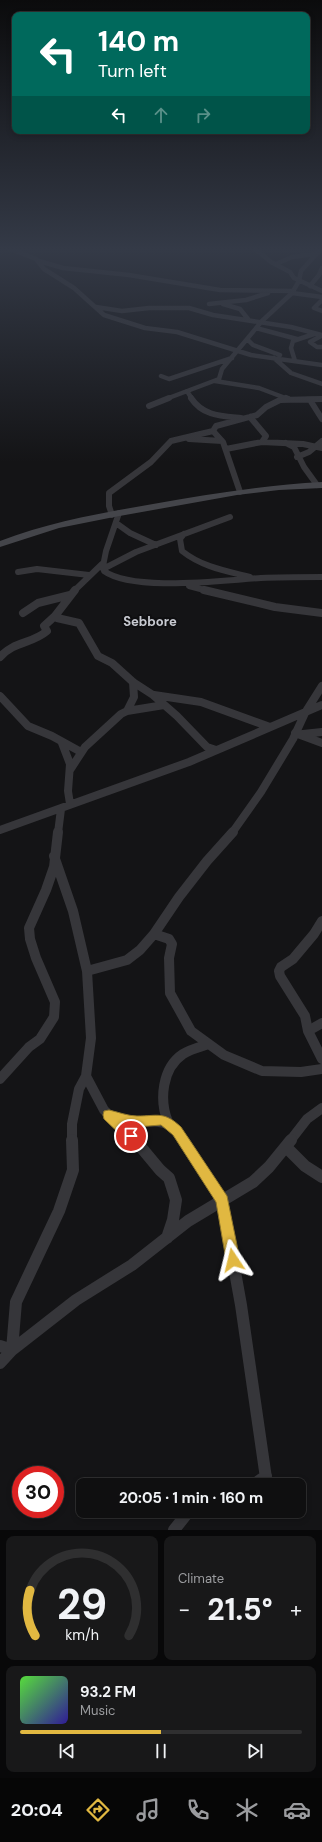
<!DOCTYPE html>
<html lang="en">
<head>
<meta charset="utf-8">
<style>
  body { margin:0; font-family:"DM Sans",sans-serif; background:#181819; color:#f1f3f6; height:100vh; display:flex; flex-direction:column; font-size:15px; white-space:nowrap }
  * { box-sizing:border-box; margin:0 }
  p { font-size:13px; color:#9b9c9f }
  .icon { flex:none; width:22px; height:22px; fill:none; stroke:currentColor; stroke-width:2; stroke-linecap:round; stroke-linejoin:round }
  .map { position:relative; height:1530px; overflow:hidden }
  .panel { display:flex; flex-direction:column; gap:6px; padding:6px; background:#080809; flex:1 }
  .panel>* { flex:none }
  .banner { position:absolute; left:12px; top:12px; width:298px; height:122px; border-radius:8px; box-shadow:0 2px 6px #0003,0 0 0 1px #2f2f30; background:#00695c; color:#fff; overflow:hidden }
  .speed { position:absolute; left:12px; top:1466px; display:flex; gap:8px; font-size:20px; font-weight:700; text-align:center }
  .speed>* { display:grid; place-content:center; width:52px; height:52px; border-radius:50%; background:#0f0f10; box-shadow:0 2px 6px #0003,0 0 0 1px #2f2f30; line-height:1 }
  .speed .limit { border:6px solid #d22; background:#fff; color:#111 }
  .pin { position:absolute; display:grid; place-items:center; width:34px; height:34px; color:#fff; margin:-17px; border:2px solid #fff; border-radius:50%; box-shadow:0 1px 4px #0007 }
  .me { position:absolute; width:44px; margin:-22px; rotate:350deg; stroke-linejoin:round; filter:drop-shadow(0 0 3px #0008) }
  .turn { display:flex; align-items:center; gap:14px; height:84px; padding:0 20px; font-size:18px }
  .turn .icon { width:52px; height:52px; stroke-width:2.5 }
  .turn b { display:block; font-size:28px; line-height:34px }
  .lanes { display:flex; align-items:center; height:38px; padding:0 20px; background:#0003; justify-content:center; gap:20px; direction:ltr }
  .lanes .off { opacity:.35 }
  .big { font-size:30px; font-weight:700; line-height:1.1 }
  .panel .widget { flex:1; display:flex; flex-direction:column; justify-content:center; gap:6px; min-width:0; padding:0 14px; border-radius:8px; background:#181819 }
  .panel .dial { align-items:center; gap:0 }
  .dial svg { height:104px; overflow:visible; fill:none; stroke:#2f2f30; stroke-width:7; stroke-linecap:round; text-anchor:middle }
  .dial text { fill:#f1f3f6; stroke:none }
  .song { display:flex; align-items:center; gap:12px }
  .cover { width:48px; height:48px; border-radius:6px; background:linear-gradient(135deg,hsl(110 70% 55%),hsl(250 70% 35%)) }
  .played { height:4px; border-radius:2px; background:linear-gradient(90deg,#e1b841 50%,#2f2f30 50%) }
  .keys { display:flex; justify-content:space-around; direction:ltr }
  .heat { display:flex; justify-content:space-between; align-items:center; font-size:22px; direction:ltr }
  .panel .tiles { flex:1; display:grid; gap:6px; grid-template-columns:1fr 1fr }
  .widget:last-child { grid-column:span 2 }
  .trip { position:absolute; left:76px; top:1478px; width:230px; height:40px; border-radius:8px; background:#0f0f10; box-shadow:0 2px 6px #0003,0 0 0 1px #2f2f30; font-weight:700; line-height:40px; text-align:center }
  .tab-bar { display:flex; height:64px; justify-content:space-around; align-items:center; background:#060606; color:#9b9c9f }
  .tab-bar .icon { width:28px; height:28px }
  .tab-bar .selected { color:#e1b841 }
  .tab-bar b { font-size:18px; color:#f1f3f6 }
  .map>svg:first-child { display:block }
</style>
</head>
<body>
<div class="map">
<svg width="322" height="1530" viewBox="0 0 322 1530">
  <rect width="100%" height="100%" fill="#141416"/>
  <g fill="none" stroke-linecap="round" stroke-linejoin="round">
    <path stroke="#36363a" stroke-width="4.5" d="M8,248L36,259L44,269L74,288L104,315L145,328L177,332L251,355L322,365
      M254,248L271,262L290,272L294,278L322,291
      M39,261L63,268L129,275L220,290L293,291
      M276,264L292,257L315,254
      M310,286L319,275L322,268
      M292,293L322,297
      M322,300L314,308L322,311
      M209,304L246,300L268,293
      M223,304L240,309L248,319
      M96,307L122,311L149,308H189L213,315L291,327L322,335
      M256,328L297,339
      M321,336L310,342L317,347H322
      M248,340L253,345L280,355
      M274,358L291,373L322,384
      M295,361L291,348L293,341L314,334
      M161,376L169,379L232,358
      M215,381L259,388L288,399
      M187,391L192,399
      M166,399L219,379L222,369L262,321L292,293L299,281L301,271L322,248
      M307,399H322"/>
    <path stroke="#36363a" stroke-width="6" d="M191,398C203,416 221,416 241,418
      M286,398L288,399
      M310,400L322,419
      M149,406L169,398
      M250,417L266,436L262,442
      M213,431L216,426L257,415L266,407L280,400L322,399
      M213,431L223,442L240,492
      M189,439L222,441
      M286,443L294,447L304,467L317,485
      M226,449L262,442L303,444L322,448
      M297,457L309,452L322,441
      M119,513L106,551L103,566L104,571C133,592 224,580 261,578C281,577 302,577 322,577
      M112,515L109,506V493L151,462L171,441L213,431
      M116,523L130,533L156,545
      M184,534L180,539L182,551C202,567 226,571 250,577
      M103,569L136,552L230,517
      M18,572L37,569L89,575
      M189,586L208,591
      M74,591L102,564"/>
    <path stroke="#36363a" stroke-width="8" d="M204,590L275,607L322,613
      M23,613L38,603L70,595
      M55,616L57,618L79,623L98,656L112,663L133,682L153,695L177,716L207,747L216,750
      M0,657C14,641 32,644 47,631L44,626L55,616L75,590
      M154,695L201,702L270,727
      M0,696L28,726L52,736L81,752
      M127,711L134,697L133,682
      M295,733L322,743
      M303,734L322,732
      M62,743L70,764L68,791L70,804
      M70,770L85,747L121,714L127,711L164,705
      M0,830L189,762L322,705
      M58,833L61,809
      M232,833L261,792L293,739L305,713L322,686"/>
    <path stroke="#36363a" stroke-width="10" d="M54,856L73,911L87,971L91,1038L86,1076L79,1089L72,1124V1141
      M322,921L314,934L293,959L281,967L279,971L280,976L305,1016L308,1031L322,1059
      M154,934L169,939L172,944L169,958L170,993L191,1031L224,1055L262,1071L301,1072L322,1069
      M87,971L127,960L140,950L154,934L179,897L207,861L233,832
      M308,1031L322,1023
      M86,1076L104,1110L136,1141
      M0,1079L29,1047L40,1039L54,1017L55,1002L36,958L30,939L29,928L46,890L54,867L58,832
      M109,1115C117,1118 125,1120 134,1121C159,1122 168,1117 183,1141
      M168,1122C159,1100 162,1068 183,1054C191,1049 200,1047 209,1044
      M290,1141L307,1119L322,1108"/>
    <path stroke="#36363a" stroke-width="12" d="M135,1140L160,1170L169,1178L176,1200L173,1220L167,1238
      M183,1140L222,1200L241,1305L267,1485
      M286,1147L305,1166L322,1177
      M0,1346L12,1350L16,1302L59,1211L73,1170L72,1140
      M0,1363L12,1350L76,1300L132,1265L188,1221L253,1182L269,1167L291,1140
      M253,1485L266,1476
      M174,1530L189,1511"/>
    <path fill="#44454a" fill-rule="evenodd" d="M322,482V488L279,490L237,495L114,517L59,528L0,547V541C50,522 101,513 153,504C209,494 265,485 322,482Z"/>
  </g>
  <linearGradient id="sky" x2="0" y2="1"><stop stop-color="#0b0b0c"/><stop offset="0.54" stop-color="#343a47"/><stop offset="1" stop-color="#343a47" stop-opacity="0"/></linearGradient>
  <rect width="322" height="462" fill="url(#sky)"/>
  <path fill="#e1b841" stroke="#92782a" d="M109,1110C118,1112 128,1116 137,1116C158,1116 164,1111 181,1127L227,1196L240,1260L238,1265L233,1266L228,1265L226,1260L216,1202L173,1135L161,1125L136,1127L127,1125L137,1136L135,1140L131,1142L126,1140L104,1119L103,1115L104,1111Z"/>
  <g text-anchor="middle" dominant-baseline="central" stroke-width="4" stroke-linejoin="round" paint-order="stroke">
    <g font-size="13" font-weight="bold" fill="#c8cad1" stroke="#0f0f11">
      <text x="150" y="621">Sebbore</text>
    </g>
  </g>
</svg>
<div class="speed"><div class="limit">30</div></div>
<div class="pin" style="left:131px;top:1136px;background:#d93025"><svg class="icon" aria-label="arrive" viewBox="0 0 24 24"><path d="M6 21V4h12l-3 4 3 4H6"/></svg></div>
<svg class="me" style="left:233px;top:1260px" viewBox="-20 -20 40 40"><path d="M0-17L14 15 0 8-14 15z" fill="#e1b841" stroke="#fff" stroke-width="4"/></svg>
<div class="trip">20:05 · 1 min · 160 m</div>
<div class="banner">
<div class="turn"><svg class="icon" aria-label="left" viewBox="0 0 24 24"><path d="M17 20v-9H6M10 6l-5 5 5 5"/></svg><div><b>140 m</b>Turn left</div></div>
<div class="lanes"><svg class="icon" aria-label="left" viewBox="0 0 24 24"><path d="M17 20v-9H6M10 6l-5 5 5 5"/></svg><svg class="icon off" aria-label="ahead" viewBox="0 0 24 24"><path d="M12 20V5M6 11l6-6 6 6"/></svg><svg class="icon off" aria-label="right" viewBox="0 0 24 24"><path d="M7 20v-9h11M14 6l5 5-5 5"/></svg></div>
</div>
</div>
<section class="panel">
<div class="tiles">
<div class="widget dial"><svg viewBox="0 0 100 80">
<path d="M14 69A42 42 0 1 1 86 69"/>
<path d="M14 69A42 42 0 0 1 10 34" stroke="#e1b841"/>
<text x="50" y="56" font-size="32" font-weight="700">29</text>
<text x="50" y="72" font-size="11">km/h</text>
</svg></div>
<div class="widget"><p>Climate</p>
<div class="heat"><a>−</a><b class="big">21.5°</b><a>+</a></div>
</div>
<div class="widget">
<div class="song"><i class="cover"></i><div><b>93.2 FM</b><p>Music</p></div></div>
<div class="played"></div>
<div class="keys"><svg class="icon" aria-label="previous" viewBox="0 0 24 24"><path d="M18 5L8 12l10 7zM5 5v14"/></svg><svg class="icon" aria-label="pause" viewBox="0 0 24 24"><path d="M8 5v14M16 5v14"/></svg><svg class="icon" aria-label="next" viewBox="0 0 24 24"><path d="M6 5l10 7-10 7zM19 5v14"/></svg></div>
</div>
</div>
</section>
<nav class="tab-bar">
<b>20:04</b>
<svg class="icon selected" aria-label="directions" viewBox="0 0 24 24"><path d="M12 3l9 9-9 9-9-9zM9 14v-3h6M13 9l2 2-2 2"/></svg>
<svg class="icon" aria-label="music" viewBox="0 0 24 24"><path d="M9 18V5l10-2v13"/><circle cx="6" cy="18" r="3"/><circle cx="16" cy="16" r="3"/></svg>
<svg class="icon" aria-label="phone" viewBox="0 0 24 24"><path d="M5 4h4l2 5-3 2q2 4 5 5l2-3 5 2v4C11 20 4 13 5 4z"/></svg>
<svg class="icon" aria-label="climate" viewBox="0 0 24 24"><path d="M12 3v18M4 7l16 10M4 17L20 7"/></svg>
<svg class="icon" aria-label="car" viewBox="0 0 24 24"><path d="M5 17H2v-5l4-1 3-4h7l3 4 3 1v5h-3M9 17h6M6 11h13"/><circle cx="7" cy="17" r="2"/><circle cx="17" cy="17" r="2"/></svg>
</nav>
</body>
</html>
